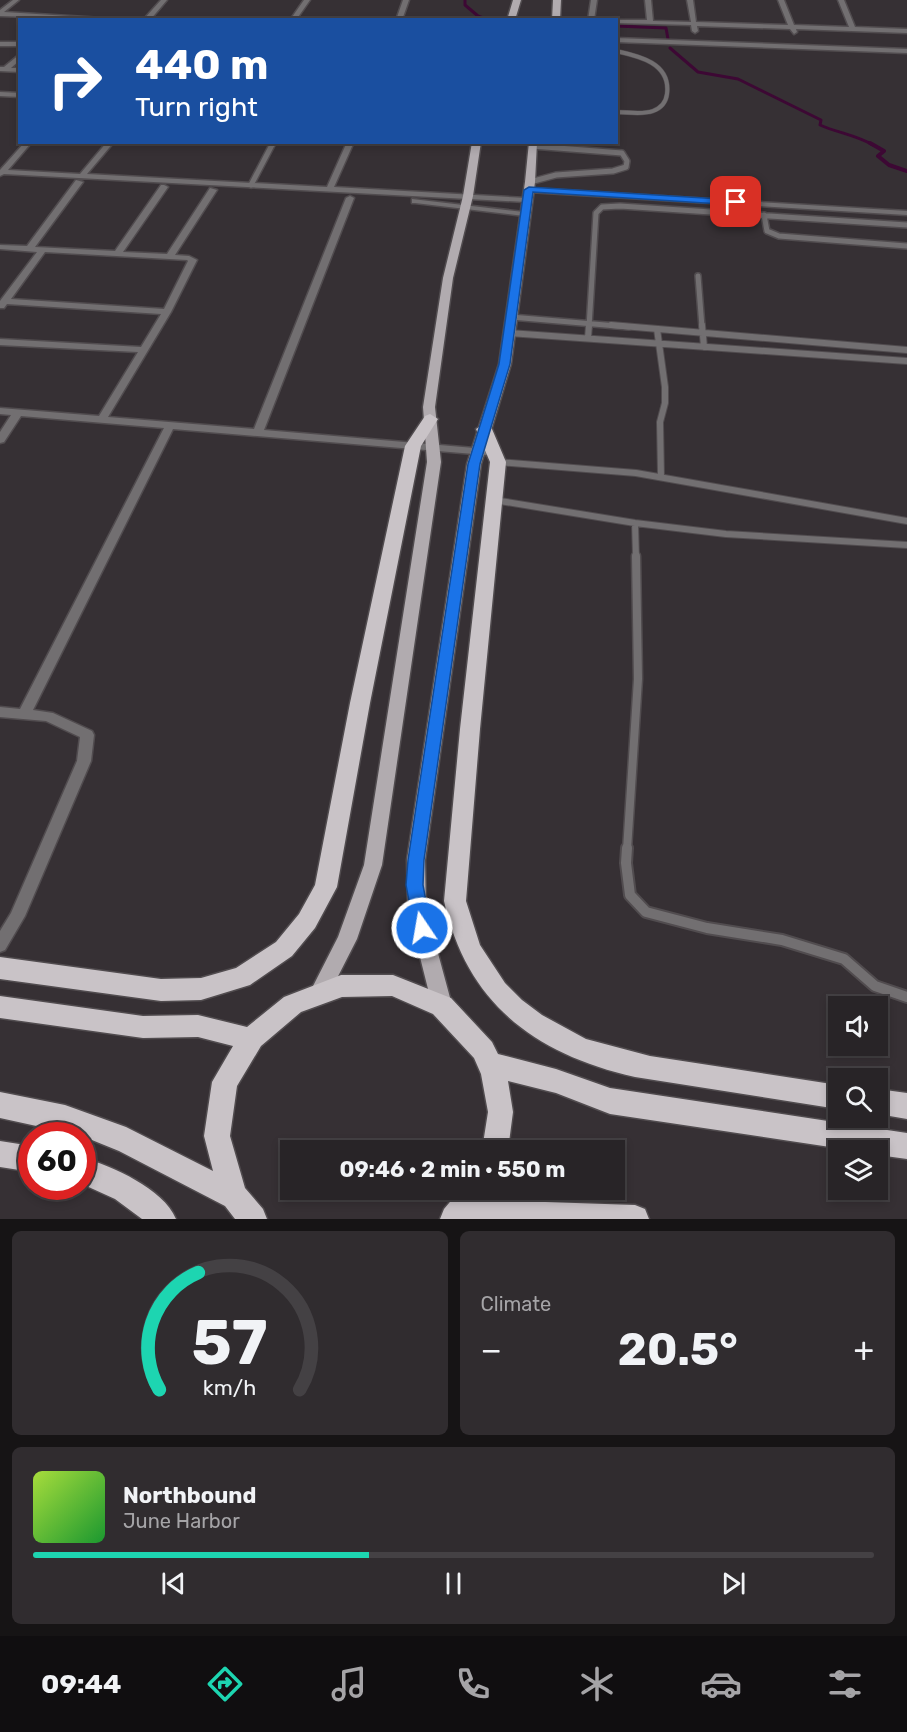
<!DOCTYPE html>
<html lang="en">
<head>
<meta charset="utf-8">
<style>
  body { margin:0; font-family:Rubik,sans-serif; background:#302c2f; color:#f1f3f6; height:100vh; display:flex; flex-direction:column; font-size:22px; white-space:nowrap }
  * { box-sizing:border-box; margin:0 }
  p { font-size:20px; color:#a5a4a7 }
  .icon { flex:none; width:33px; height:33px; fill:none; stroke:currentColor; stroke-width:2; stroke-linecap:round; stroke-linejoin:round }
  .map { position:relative; height:1219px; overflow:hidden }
  .side { display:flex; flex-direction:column; gap:12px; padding:12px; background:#161415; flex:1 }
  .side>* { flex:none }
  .banner { position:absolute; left:18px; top:18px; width:600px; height:126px; border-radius:0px; box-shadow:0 3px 9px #0003,0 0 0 2px #444144; background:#1a4fa0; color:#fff; overflow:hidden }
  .controls { position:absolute; left:828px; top:996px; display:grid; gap:12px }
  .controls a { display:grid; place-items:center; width:60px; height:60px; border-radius:0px; background:#282427; box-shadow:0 3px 9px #0003,0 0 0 2px #444144; font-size:30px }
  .speed { position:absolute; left:18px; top:1122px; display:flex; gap:12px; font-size:30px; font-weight:700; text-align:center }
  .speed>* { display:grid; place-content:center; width:78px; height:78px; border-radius:50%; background:#282427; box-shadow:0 3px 9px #0003,0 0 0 2px #444144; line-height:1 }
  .speed .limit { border:9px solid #d22; background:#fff; color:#111 }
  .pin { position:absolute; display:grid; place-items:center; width:51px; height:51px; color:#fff; margin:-26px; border-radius:12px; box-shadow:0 3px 9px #0006 }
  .me { position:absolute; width:66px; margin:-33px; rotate:348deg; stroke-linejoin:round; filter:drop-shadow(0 0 4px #0008) }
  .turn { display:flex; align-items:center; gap:21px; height:126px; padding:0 18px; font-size:27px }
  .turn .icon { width:78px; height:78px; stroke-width:2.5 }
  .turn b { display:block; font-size:42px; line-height:51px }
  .big { font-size:45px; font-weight:700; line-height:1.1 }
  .side .widget { flex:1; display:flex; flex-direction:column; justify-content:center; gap:9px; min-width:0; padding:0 21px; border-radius:9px; background:#302c2f }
  .side .dial { align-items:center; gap:0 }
  .dial svg { height:156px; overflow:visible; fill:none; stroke:#444144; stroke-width:7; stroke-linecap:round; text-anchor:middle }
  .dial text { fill:#f1f3f6; stroke:none }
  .song { display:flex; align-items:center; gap:18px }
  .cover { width:72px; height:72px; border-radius:9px; background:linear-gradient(135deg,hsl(80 70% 55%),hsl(130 70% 35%)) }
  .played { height:6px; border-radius:3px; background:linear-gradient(90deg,#1dd5b1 40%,#444144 40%) }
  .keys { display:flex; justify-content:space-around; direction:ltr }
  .heat { display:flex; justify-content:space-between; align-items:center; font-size:33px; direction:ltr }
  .side .tiles { flex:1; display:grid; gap:12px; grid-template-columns:1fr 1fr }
  .widget:last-child { grid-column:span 2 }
  .trip { position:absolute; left:280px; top:1140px; width:345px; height:60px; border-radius:0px; background:#282427; box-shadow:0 3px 9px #0003,0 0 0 2px #444144; font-weight:700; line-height:60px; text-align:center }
  .tabs { display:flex; height:96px; justify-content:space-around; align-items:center; background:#100e10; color:#a5a4a7 }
  .tabs .icon { width:42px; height:42px }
  .tabs .on { color:#1dd5b1 }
  .tabs b { font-size:27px; color:#f1f3f6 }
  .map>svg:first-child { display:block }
</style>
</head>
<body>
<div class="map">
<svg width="907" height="1219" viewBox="0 0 907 1219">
  <rect width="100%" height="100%" fill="#363034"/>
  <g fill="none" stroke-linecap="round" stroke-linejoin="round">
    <path stroke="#3d0834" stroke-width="3" d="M465,0V5L478,16L488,20
      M616,26L666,28L668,39
      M670,48L698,72L738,79L821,120L820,125C838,133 856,135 873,145"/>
    <path stroke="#3d0834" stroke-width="4" d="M870,143L884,151L878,156L889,165L907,171"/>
    <g stroke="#514c4f" stroke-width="5">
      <path id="lane-far4" d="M616,51C639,56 671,63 667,94C666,102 661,108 653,111C642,115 628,112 616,112
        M273,145L274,142"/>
    </g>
    <g stroke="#514c4f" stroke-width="8">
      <path id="lane-far3" d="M530,182L556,175L613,171L626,167L627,161L622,153L532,146
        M251,185L273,143
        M764,215L767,231L779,236L907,246
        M698,276L702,327
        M511,317L629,327
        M589,327L596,213L602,207L620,206L907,225"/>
    </g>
    <g stroke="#514c4f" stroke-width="8">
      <path id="lane-far2" d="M611,325L907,350
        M702,325L704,347
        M657,329L665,387V403L660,422L661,477
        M509,333L907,361
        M588,338L589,325
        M498,462L636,473L907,521
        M494,500L635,523L726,534L907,545
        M635,523L636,558"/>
    </g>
    <g stroke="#514c4f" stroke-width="11">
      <path id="lane-far1" d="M627,850L638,679L636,556"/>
    </g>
    <g stroke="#514c4f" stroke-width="14">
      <path id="lane" d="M627,848L626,863L630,895L646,912L707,928L782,940L844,959L875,986L907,997"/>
    </g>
    <g stroke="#514c4f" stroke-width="3">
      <path id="street" d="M13,0H19L4,12L135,20L0,16V10Z
        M161,0H167L150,20H143Z
        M304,0H310L296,20H290Z
        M403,0H409L402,20H396Z
        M591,0H597L594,20H588Z
        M645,0H651L653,21L691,22L687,0H693L696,22L788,25L778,0H784L794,25L849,27L838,0H844L855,27L907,29V33L796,29L797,32L794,34L790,29L697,26L698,31L695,33L692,31L691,25L616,23L615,20H647Z
        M616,38L907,49V53L616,42Z
        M0,42H20V46H0Z
        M20,54V60L11,68H20V72L0,71V67H4Z
        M0,92L20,93V97L0,96Z
        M25,142H32L8,170L80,174L107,142H114L87,174L327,187L347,142H354L334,187L526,198L530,200L526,202L4,174L0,176V170Z
        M76,180L83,182L35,247L115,251L161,185H164L168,187L123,252L167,254L210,188L217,190L175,255L189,256L197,260L171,312L108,417L254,429L346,198L350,196L354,198L264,430L486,449L491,452L486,455L173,429L33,710L53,713L92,731L94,735L91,761L25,916L5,950L0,952V931L11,913L77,761L80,737L46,721L0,717V707L20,709L164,428L21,416L4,442L0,443V432L11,415L0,414V408L99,416L138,352L0,345V339L141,347L161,314L7,304L4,308H0V301L37,252L0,249V245L27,246ZM45,252L187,260L188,261L164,309L11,299Z
        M526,188L907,211V215L529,192L525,190Z
        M412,199L524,212L528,214L524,216L415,203H412Z"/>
    </g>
    <g stroke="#514c4f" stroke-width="3">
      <path id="primary" d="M513,0H521L515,20H507Z
        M553,0H561L560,20H552Z
        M472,142H481L473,196L453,278L435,407L441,462L382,865L357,939L328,996L321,999L314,996L311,990L338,937L364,865L427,462L423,407L443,278L463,196Z
        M529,142H537L535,182L511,364L481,464L425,860L426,909L452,1005L449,1012L442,1014L435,1012L432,1005L408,909L407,860L467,464L499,364L525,182Z"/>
    </g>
    <g stroke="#514c4f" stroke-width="3">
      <path id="highway" d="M430,414L438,419L421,446L370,703L337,887L315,928L292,956L250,985L201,1000L161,1001L0,979V957L161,979L201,978L236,968L276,942L299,914L315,885L350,703L405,446L425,416Z
        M484,424L492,429L506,462L480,729L466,901L480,945L505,983L522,1000L542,1015L586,1039L650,1056L838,1085V1109L635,1077C535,1054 467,1004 444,901L460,729L490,462L476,429Z
        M341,975H393L451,998L492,1042L498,1054L556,1069L610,1088L907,1133V1159L878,1155V1150H850L610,1114L556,1093L508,1081L513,1112L508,1150H482L488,1112L481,1074L474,1058L433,1014L392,996L342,997L301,1012L261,1046L237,1086L230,1136L245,1188L263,1209L267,1219H235L225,1206L119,1151L82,1136L0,1118V1092L65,1105L126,1127L213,1171L204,1136L212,1082L233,1046L198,1037L143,1038L0,1018V996L143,1016L198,1015L247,1027L284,997Z
        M878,1089L907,1093V1119L878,1114Z
        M0,1141L32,1146V1172L0,1167Z
        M82,1157C113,1167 163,1188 176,1219H142L115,1199L82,1184Z
        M460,1190H490L487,1200L635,1205L645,1209L649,1219H440L444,1209Z"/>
    </g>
    <use href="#lane-far4" stroke="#726f71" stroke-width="4"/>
    <use href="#lane-far3" stroke="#726f71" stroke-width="5"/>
    <use href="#lane-far2" stroke="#726f71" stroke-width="6"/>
    <use href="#lane-far1" stroke="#726f71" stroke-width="8"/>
    <use href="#lane" stroke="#726f71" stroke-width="10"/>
    <use href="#street" fill="#726f71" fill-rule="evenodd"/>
    <use href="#primary" fill="#b1abaf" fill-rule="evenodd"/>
    <use href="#highway" fill="#c9c3c7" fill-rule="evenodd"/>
  </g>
  <path fill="#1a73e8" stroke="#114b97" stroke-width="1.5" d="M529,187L736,200L741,202L736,205L533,192L510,364L480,464L424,860L423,885L431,928L429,933L422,936L416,933L414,928L406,885L408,860L468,464L499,364L524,190Z"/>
</svg>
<div class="controls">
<a><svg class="icon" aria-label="sound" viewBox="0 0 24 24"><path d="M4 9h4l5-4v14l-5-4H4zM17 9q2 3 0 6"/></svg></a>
<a><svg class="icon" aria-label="search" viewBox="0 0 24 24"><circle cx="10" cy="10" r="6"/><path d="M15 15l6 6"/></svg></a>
<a><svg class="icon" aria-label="layers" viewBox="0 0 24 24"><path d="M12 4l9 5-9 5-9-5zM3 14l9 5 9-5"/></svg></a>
</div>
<div class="speed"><div class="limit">60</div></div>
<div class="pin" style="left:736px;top:202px;background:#d93025"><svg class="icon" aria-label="arrive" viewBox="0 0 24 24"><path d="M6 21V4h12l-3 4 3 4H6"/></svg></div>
<svg class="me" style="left:422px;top:928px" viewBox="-20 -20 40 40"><circle r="17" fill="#1a73e8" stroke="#fff" stroke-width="3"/><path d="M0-11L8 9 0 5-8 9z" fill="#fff"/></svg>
<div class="trip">09:46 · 2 min · 550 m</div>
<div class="banner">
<div class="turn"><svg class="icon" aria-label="right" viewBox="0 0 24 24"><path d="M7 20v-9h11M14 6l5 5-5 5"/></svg><div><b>440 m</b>Turn right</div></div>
</div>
</div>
<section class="side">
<div class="tiles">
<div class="widget dial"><svg viewBox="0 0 100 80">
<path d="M14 69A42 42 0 1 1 86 69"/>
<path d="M14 69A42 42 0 0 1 34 9" stroke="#1dd5b1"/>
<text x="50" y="56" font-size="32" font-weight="700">57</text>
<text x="50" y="72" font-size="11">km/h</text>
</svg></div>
<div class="widget"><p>Climate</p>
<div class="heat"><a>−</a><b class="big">20.5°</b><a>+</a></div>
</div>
<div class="widget">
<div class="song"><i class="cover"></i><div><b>Northbound</b><p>June Harbor</p></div></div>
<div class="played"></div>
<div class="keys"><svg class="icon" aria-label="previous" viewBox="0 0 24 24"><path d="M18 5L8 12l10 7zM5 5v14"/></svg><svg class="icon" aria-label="pause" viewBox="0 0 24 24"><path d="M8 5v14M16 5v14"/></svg><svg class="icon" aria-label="next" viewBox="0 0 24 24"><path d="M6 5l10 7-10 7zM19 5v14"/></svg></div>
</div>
</div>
</section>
<nav class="tabs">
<b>09:44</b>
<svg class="icon on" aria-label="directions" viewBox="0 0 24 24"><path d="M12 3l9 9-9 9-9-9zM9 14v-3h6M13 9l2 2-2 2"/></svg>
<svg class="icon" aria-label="music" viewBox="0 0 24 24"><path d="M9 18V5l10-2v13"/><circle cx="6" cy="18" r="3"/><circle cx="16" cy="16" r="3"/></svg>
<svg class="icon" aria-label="phone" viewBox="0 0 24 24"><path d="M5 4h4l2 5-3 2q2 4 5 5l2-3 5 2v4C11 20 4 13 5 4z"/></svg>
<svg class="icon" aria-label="climate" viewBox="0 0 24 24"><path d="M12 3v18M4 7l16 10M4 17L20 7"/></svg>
<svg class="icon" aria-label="car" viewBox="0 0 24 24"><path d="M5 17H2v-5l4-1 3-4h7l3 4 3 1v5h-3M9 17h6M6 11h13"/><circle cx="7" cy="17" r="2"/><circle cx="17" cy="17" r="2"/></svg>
<svg class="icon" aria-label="filters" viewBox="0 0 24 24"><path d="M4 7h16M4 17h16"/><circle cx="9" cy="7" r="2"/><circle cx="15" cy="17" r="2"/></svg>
</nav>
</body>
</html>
